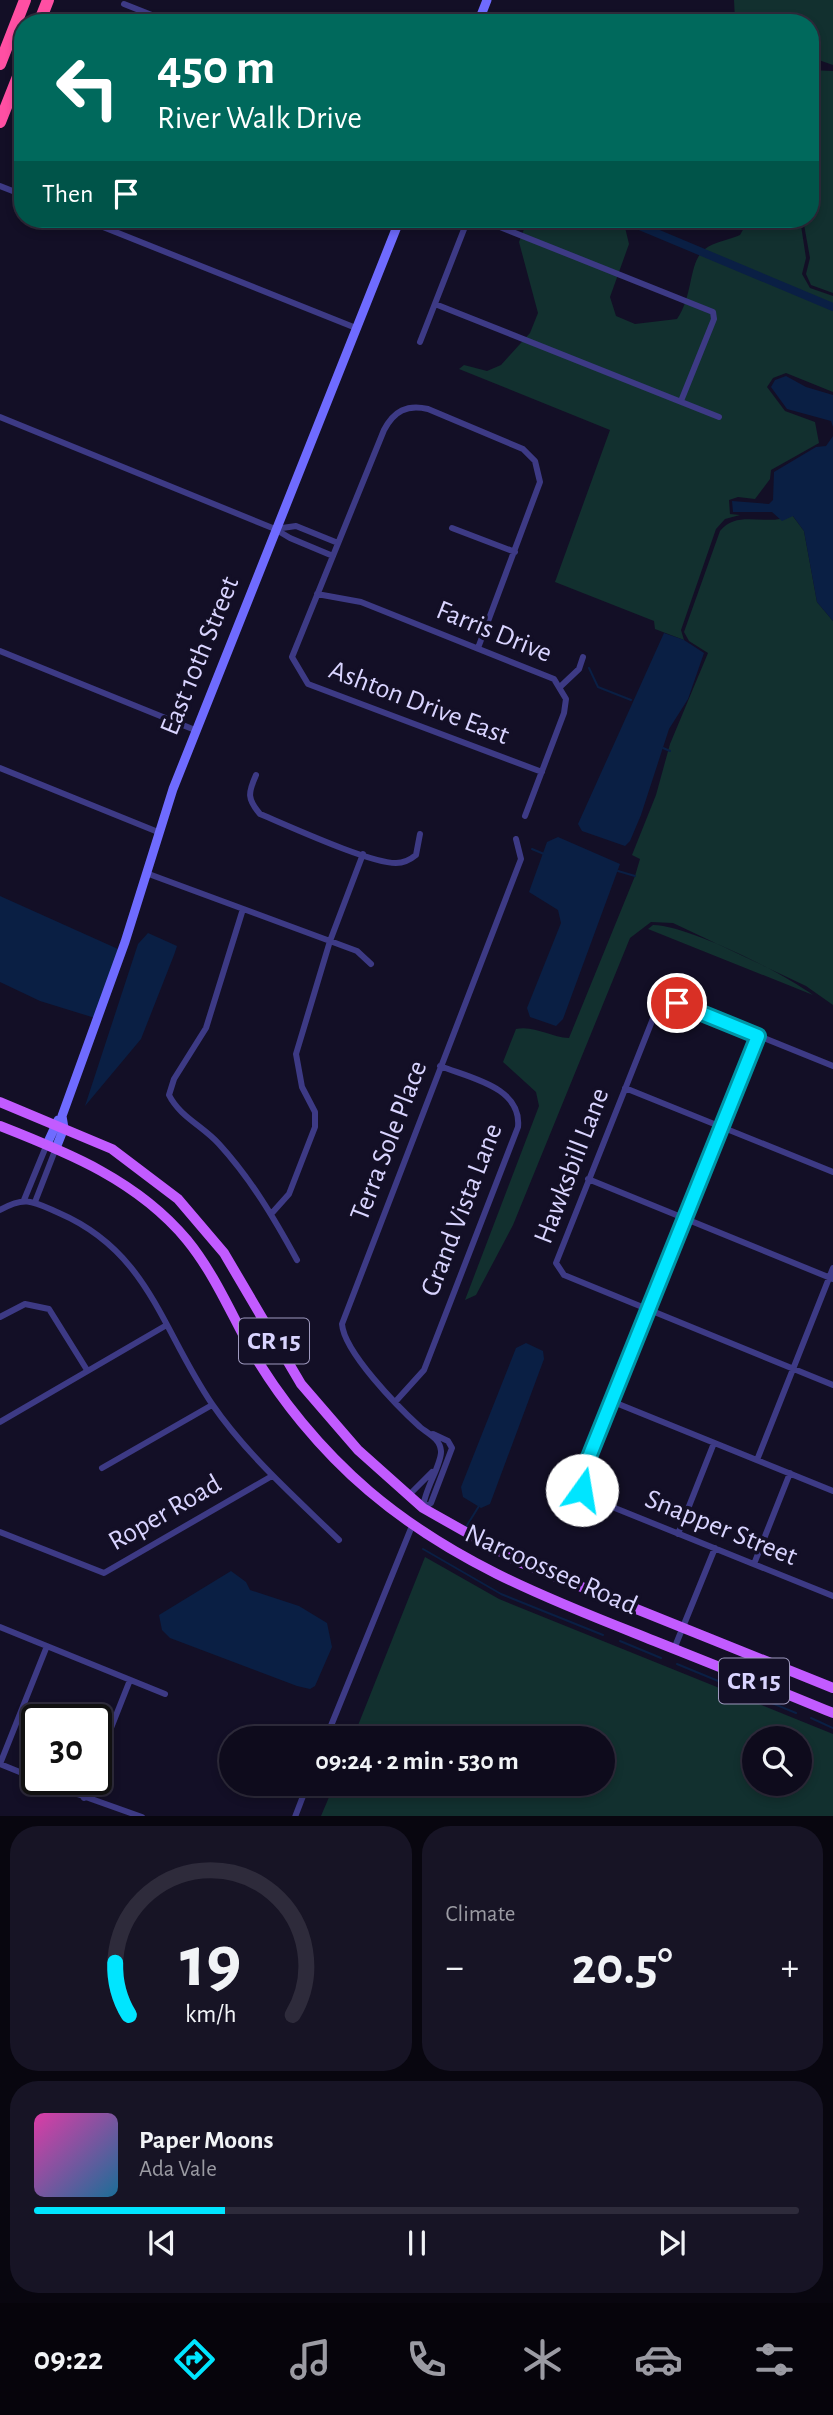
<!DOCTYPE html>
<html lang="en">
<head>
<meta charset="utf-8">
<style>
  body { margin:0; font-family:"Alegreya Sans",sans-serif; background:#171425; color:#f1f3f6; height:100vh; display:flex; flex-direction:column; font-size:26px; white-space:nowrap }
  * { box-sizing:border-box; margin:0 }
  p { font-size:23px; color:#9b9ba3 }
  .icon { flex:none; width:38px; height:38px; fill:none; stroke:currentColor; stroke-width:2; stroke-linecap:round; stroke-linejoin:round }
  .map { position:relative; height:1816px; overflow:hidden }
  .details { display:flex; flex-direction:column; gap:10px; padding:10px; background:#08060f; flex:1 }
  .details>* { flex:none }
  .banner { position:absolute; left:14px; top:14px; width:805px; height:214px; border-radius:28px; box-shadow:0 4px 10px #0003,0 0 0 2px #2e2b3b; background:#00695c; color:#fff; overflow:hidden }
  .buttons { position:absolute; left:742px; top:1726px; display:grid; gap:14px }
  .buttons a { display:grid; place-items:center; width:70px; height:70px; border-radius:50%; background:#0e0b1c; box-shadow:0 4px 10px #0003,0 0 0 2px #2e2b3b; font-size:35px }
  .speed { position:absolute; left:21px; top:1704px; display:flex; gap:14px; font-size:35px; font-weight:700; text-align:center }
  .speed>* { display:grid; place-content:center; width:91px; height:91px; border-radius:50%; background:#0e0b1c; box-shadow:0 4px 10px #0003,0 0 0 2px #2e2b3b; line-height:1 }
  .speed .limit { border:4px solid #111; border-radius:10px; background:#fff; color:#111 }
  .pin { position:absolute; display:grid; place-items:center; width:60px; height:60px; color:#fff; margin:-30px; border:4px solid #fff; border-radius:50%; box-shadow:0 2px 7px #0007 }
  .me { position:absolute; width:77px; margin:-38px; rotate:13deg; stroke-linejoin:round; filter:drop-shadow(0 0 5px #0008) }
  .turn { display:flex; align-items:center; gap:24px; height:147px; padding:0 28px; font-size:32px }
  .turn .icon { width:91px; height:91px; stroke-width:2.5 }
  .turn b { display:block; font-size:49px; line-height:60px }
  .then { display:flex; align-items:center; height:66px; padding:0 28px; background:#0003; gap:14px; font-size:26px }
  .big { font-size:52px; font-weight:700; line-height:1.1 }
  .details .tile { flex:1; display:flex; flex-direction:column; justify-content:center; gap:10px; min-width:0; padding:0 24px; border-radius:28px; background:#171425 }
  .details .dial { align-items:center; gap:0 }
  .dial svg { height:182px; overflow:visible; fill:none; stroke:#2e2b3b; stroke-width:7; stroke-linecap:round; text-anchor:middle }
  .dial text { fill:#f1f3f6; stroke:none }
  .song { display:flex; align-items:center; gap:21px }
  .cover { width:84px; height:84px; border-radius:10px; background:linear-gradient(135deg,hsl(320 70% 55%),hsl(200 70% 35%)) }
  .played { height:7px; border-radius:4px; background:linear-gradient(90deg,#00e5ff 25%,#2e2b3b 25%) }
  .keys { display:flex; justify-content:space-around; direction:ltr }
  .heat { display:flex; justify-content:space-between; align-items:center; font-size:38px; direction:ltr }
  .details .tiles { flex:1; display:grid; gap:10px; grid-template-columns:1fr 1fr }
  .tile:last-child { grid-column:span 2 }
  .trip { position:absolute; left:219px; top:1726px; width:396px; height:70px; border-radius:35px; background:#0e0b1c; box-shadow:0 4px 10px #0003,0 0 0 2px #2e2b3b; font-weight:700; line-height:70px; text-align:center }
  .tabs { display:flex; height:112px; justify-content:space-around; align-items:center; background:#06040b; color:#9b9ba3 }
  .tabs .icon { width:49px; height:49px }
  .tabs .active { color:#00e5ff }
  .tabs b { font-size:32px; color:#f1f3f6 }
  .map>svg:first-child { display:block }
</style>
</head>
<body>
<div class="map">
<svg width="833" height="1817" viewBox="0 0 833 1817">
  <rect width="100%" height="100%" fill="#130f26"/>
  <path fill="#12302f" fill-rule="evenodd" d="M734,0H833V65L810,57V23L735,20Z
    M810,70L833,71V293L811,285L806,274L810,258L803,219H810Z
    M528,219H623L629,244L610,297L616,316L635,324L677,319C694,295 688,262 705,249C714,242 729,240 740,235L749,219H800L806,258L802,274L810,288L833,296V392L786,373L773,378L767,387L785,411L815,422L819,443L771,470L770,479L755,499L738,497L729,500L730,514L740,515L725,519L716,529L681,630L684,640L655,629L654,621L555,582L610,430L459,369L464,365L487,371L501,365L530,333L538,313L519,242Z
    M792,515L804,531L817,602L833,621V1005L806,986L673,923L651,922L630,938L513,1225L476,1295L465,1300L539,1106L536,1092L503,1062L516,1029C534,1025 550,1037 569,1038L635,876L640,859L632,855L656,795L670,744L708,653L689,641L684,632L720,531C738,508 768,528 792,515Z
    M653,925C690,926 781,972 813,995L648,929Z
    M425,1557L499,1599L833,1734V1816H321L335,1783H602V1738H353ZM754,1738H800V1783H754Z"/>
  <path fill="#0a1f44" d="M786,376L806,387L833,395V427L831,421L787,409L771,387L775,380Z
    M833,436V621L817,602L804,531L793,516L782,521L772,512H733L732,501L769,504L773,500L774,472L816,447L826,446Z
    M664,633L684,640L704,653L688,699L669,729L641,815L630,841L625,846L582,831L578,824Z
    M558,837L620,864L563,1019L556,1026L530,1017L527,1008L561,923L558,910L529,892L547,842Z
    M0,896L118,949L95,1018L40,1001L0,982Z
    M148,933L177,946L174,955L141,1039L85,1106L138,944Z
    M526,1343L543,1351L544,1359L490,1504L481,1508L463,1497L461,1487L516,1348Z
    M231,1571L246,1582L250,1590L299,1606L327,1623L332,1647L315,1686L310,1689L297,1686L170,1638L162,1630L159,1615Z"/>
  <g fill="none" stroke-linecap="round" stroke-linejoin="round">
    <path stroke="#0a1f44" stroke-width="2" d="M589,668L598,687L631,700
      M663,748L670,751
      M532,849L544,854
      M618,871L635,876
      M466,1527L479,1506
      M423,1549L501,1594L603,1635
      M620,1641L661,1658
      M677,1664L796,1713
      M811,1718L833,1728"/>
    <path stroke="#0a1f44" stroke-width="8" d="M623,219L833,307"/>
    <path stroke="#3d3a85" stroke-width="6" d="M124,4L172,23
      M0,186L23,195
      M83,219L356,328
      M480,219L713,312L714,319L681,401
      M435,304L719,417
      M420,342L468,219
      M0,417L275,529L290,538L333,556
      M452,528L515,552
      M275,529L296,526L338,543
      M317,594L361,602L554,679L566,699L564,713L525,816
      M478,648L540,482L535,461L523,449L428,409C407,404 394,411 384,430L292,657L308,684L542,772
      M0,651L195,730
      M561,686L579,669L583,657
      M0,768L158,832
      M256,775C248,793 247,799 260,814C289,826 369,863 396,863C404,863 410,860 416,855L420,834
      M146,873L357,951L371,964
      M243,909L206,1028L174,1079L169,1095C180,1117 203,1126 219,1144C251,1179 274,1218 297,1260
      M758,1036L580,1483L585,1494L595,1500L833,1596
      M833,1066L677,1003L661,1004L656,1011L556,1263L564,1275L833,1385
      M625,1088L833,1172
      M588,1179L833,1279
      M24,1200L47,1144
      M35,1202L56,1148
      M0,1210C26,1195 34,1202 59,1213C149,1252 161,1329 212,1404C247,1455 295,1497 339,1540
      M272,1213L289,1194L315,1127V1112L302,1087L296,1054L330,941L363,854
      M0,1317L25,1304L49,1309L87,1370
      M396,1401L424,1370L518,1127C522,1087 470,1078 440,1066
      M611,1401L833,1491
      M0,1422L165,1326
      M757,1460L833,1268
      M102,1468L212,1405
      M409,1495L432,1472
      M423,1508C424,1490 442,1464 441,1451C440,1439 429,1434 420,1427C398,1407 344,1352 342,1324L521,859L516,839
      M423,1508L431,1503L452,1448L448,1441L433,1434
      M0,1532L104,1573L272,1476
      M678,1534L714,1443
      M754,1564L790,1473
      M0,1627L165,1694
      M674,1649L715,1548
      M326,1738L412,1526
      M96,1766L130,1680
      M37,1779L0,1764L47,1646
      M38,1780L142,1817
      M84,1798L91,1780
      M295,1817L308,1783"/>
    <path stroke="#6f6bff" stroke-width="9" d="M478,23L487,0
      M47,1144L58,1120
      M56,1148L64,1128L62,1116L125,942L173,789L400,219"/>
    <path stroke="#c25bff" stroke-width="10" d="M0,1102L112,1149L178,1199L224,1253L301,1384L358,1450L423,1508L517,1561L833,1688
      M0,1126C69,1153 138,1181 187,1240C213,1272 229,1309 248,1344C278,1398 322,1451 369,1491C449,1559 540,1596 637,1634C702,1660 768,1686 833,1713"/>
    <path stroke="#ff4fa3" stroke-width="12" d="M39,23L48,0
      M0,64L25,0
      M0,122L23,64"/>
  </g>
  <g fill="none" stroke-linecap="round" stroke-linejoin="round">
    <g stroke="#0095a6" stroke-width="18">
      <path id="route" d="M582,1490L581,1477L758,1036L677,1003"/>
    </g>
    <use href="#route" stroke="#00e5ff" stroke-width="12"/>
  </g>
  <g text-anchor="middle" dominant-baseline="central" stroke-width="7" stroke-linejoin="round" paint-order="stroke">
    <g fill="#130f26" stroke="#9e99be" stroke-width="2">
      <rect x="239" y="1318.5" width="70" height="45" rx="5"/>
      <rect x="719" y="1658.5" width="70" height="45" rx="5"/>
    </g>
    <g font-size="26" font-weight="bold" fill="#d9d4ff">
      <text x="274" y="1341">CR 15</text>
      <text x="754" y="1681">CR 15</text>
    </g>
    <g font-size="28" fill="#d9d4ff" stroke="#130f26">
      <text transform="translate(494 632) rotate(22)">Farris Drive</text>
      <text transform="translate(200 656) rotate(-68)">East 10th Street</text>
      <text transform="translate(419 703) rotate(21)">Ashton Drive East</text>
      <text transform="translate(389 1141) rotate(-69)">Terra Sole Place</text>
      <text transform="translate(572 1166) rotate(-69)">Hawksbill Lane</text>
      <text transform="translate(462 1210) rotate(-69)">Grand Vista Lane</text>
      <text transform="translate(165 1513) rotate(-30)">Roper Road</text>
      <text transform="translate(721 1528) rotate(22)">Snapper Street</text>
      <text transform="translate(551 1570) rotate(24)">Narcoossee Road</text>
    </g>
  </g>
</svg>
<div class="buttons">
<a><svg class="icon" aria-label="search" viewBox="0 0 24 24"><circle cx="10" cy="10" r="6"/><path d="M15 15l6 6"/></svg></a>
</div>
<div class="speed"><div class="limit">30</div></div>
<div class="pin" style="left:677px;top:1003px;background:#d93025"><svg class="icon" aria-label="arrive" viewBox="0 0 24 24"><path d="M6 21V4h12l-3 4 3 4H6"/></svg></div>
<svg class="me" style="left:582px;top:1490px" viewBox="-20 -20 40 40"><circle r="19" fill="#fff"/><path d="M0-13L10 11 0 6-10 11z" fill="#00e5ff"/></svg>
<div class="trip">09:24 · 2 min · 530 m</div>
<div class="banner">
<div class="turn"><svg class="icon" aria-label="left" viewBox="0 0 24 24"><path d="M17 20v-9H6M10 6l-5 5 5 5"/></svg><div><b>450 m</b>River Walk Drive</div></div>
<div class="then">Then<svg class="icon" aria-label="arrive" viewBox="0 0 24 24"><path d="M6 21V4h12l-3 4 3 4H6"/></svg></div>
</div>
</div>
<section class="details">
<div class="tiles">
<div class="tile dial"><svg viewBox="0 0 100 80">
<path d="M14 69A42 42 0 1 1 86 69"/>
<path d="M14 69A42 42 0 0 1 8 46" stroke="#00e5ff"/>
<text x="50" y="56" font-size="32" font-weight="700">19</text>
<text x="50" y="72" font-size="11">km/h</text>
</svg></div>
<div class="tile"><p>Climate</p>
<div class="heat"><a>−</a><b class="big">20.5°</b><a>+</a></div>
</div>
<div class="tile">
<div class="song"><i class="cover"></i><div><b>Paper Moons</b><p>Ada Vale</p></div></div>
<div class="played"></div>
<div class="keys"><svg class="icon" aria-label="previous" viewBox="0 0 24 24"><path d="M18 5L8 12l10 7zM5 5v14"/></svg><svg class="icon" aria-label="pause" viewBox="0 0 24 24"><path d="M8 5v14M16 5v14"/></svg><svg class="icon" aria-label="next" viewBox="0 0 24 24"><path d="M6 5l10 7-10 7zM19 5v14"/></svg></div>
</div>
</div>
</section>
<nav class="tabs">
<b>09:22</b>
<svg class="icon active" aria-label="directions" viewBox="0 0 24 24"><path d="M12 3l9 9-9 9-9-9zM9 14v-3h6M13 9l2 2-2 2"/></svg>
<svg class="icon" aria-label="music" viewBox="0 0 24 24"><path d="M9 18V5l10-2v13"/><circle cx="6" cy="18" r="3"/><circle cx="16" cy="16" r="3"/></svg>
<svg class="icon" aria-label="phone" viewBox="0 0 24 24"><path d="M5 4h4l2 5-3 2q2 4 5 5l2-3 5 2v4C11 20 4 13 5 4z"/></svg>
<svg class="icon" aria-label="climate" viewBox="0 0 24 24"><path d="M12 3v18M4 7l16 10M4 17L20 7"/></svg>
<svg class="icon" aria-label="car" viewBox="0 0 24 24"><path d="M5 17H2v-5l4-1 3-4h7l3 4 3 1v5h-3M9 17h6M6 11h13"/><circle cx="7" cy="17" r="2"/><circle cx="17" cy="17" r="2"/></svg>
<svg class="icon" aria-label="filters" viewBox="0 0 24 24"><path d="M4 7h16M4 17h16"/><circle cx="9" cy="7" r="2"/><circle cx="15" cy="17" r="2"/></svg>
</nav>
</body>
</html>
